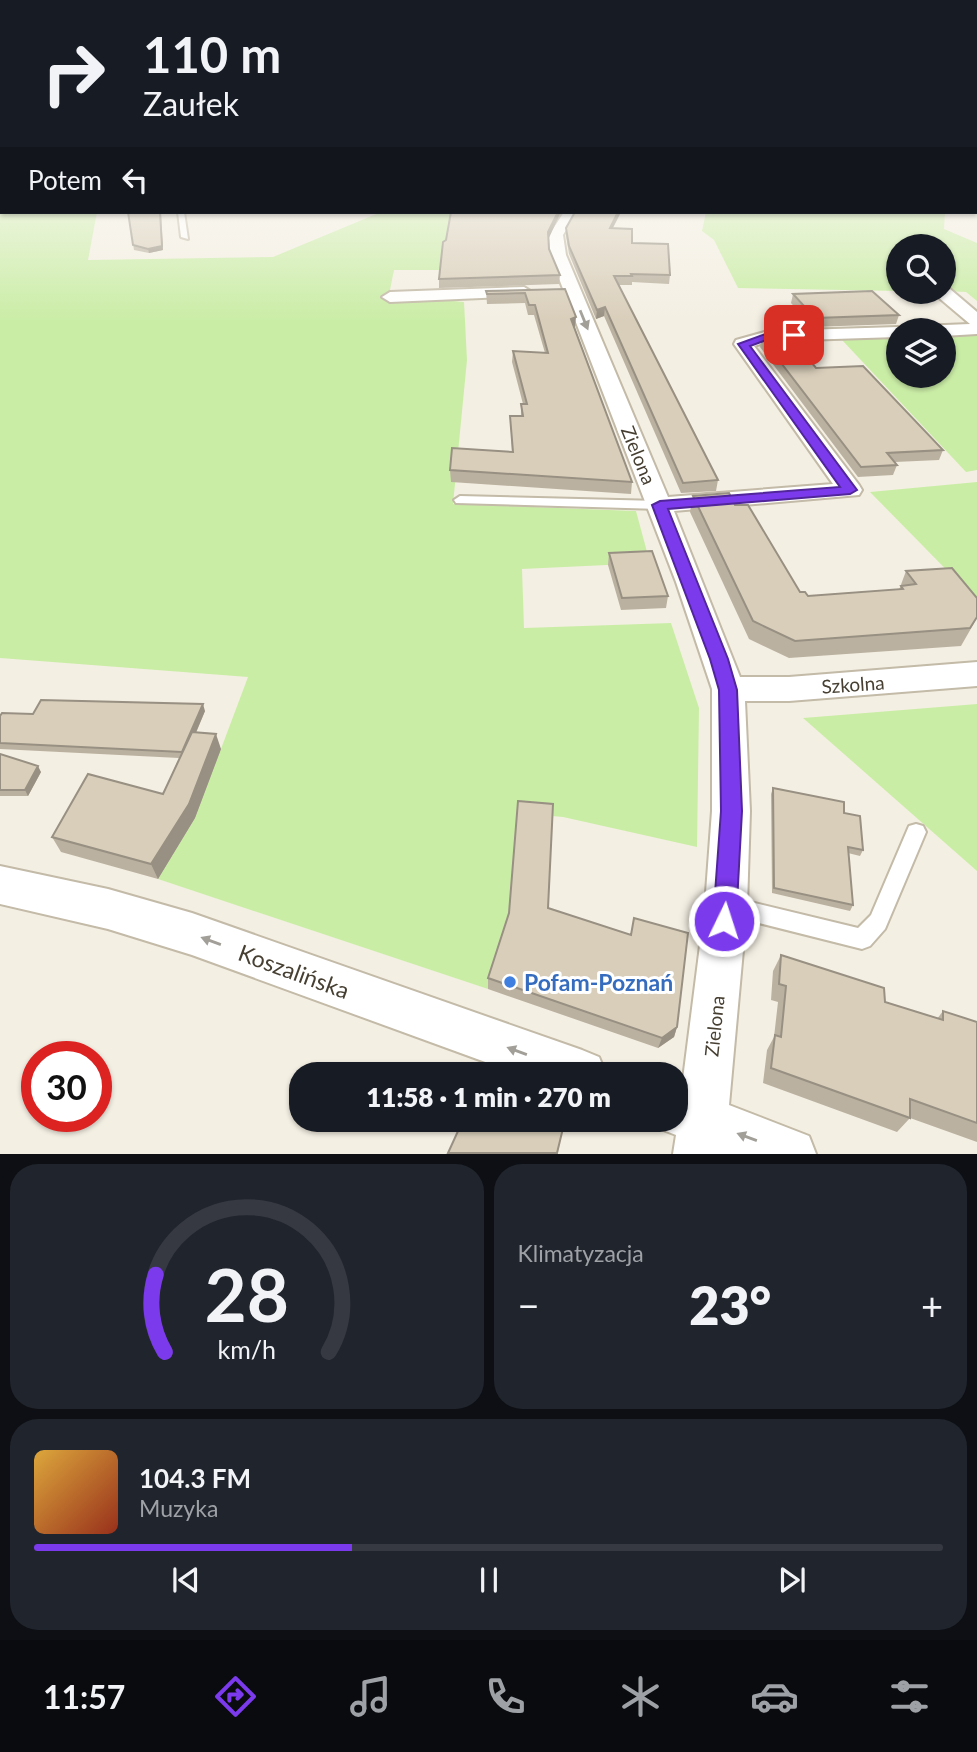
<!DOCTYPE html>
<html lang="pl">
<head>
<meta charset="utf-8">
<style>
  body { margin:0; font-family:Lato,sans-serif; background:#20242c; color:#f1f3f6; height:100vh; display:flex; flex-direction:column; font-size:26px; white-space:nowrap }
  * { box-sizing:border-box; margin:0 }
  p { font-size:23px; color:#9ea1a6 }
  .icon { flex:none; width:38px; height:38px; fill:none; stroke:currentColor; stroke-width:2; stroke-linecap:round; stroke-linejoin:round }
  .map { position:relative; height:1154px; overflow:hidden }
  .sheet { display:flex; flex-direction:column; gap:10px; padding:10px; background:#0d0f14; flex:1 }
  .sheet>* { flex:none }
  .banner { position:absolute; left:0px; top:0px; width:978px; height:214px; box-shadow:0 2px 5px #0004; background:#171b24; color:#f1f3f6; overflow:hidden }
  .buttons { position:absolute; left:886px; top:234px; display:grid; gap:14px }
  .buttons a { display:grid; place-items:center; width:70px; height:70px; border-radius:50%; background:#171b24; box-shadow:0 2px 5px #0004; font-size:35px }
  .speed { position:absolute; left:21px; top:1041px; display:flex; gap:14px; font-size:35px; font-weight:700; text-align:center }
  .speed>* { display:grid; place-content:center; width:91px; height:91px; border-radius:50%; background:#171b24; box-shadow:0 2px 5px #0004; line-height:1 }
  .speed .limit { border:10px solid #d22; background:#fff; color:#111 }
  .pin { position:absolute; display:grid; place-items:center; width:60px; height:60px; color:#fff; margin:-30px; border-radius:14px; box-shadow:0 4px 10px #0006 }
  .me { position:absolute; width:77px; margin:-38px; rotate:4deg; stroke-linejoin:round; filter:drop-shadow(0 0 5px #0008) }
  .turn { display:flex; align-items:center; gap:24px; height:147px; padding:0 28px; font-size:32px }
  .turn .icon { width:91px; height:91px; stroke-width:2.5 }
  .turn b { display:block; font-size:49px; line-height:60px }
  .then { display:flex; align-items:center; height:66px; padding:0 28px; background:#0003; gap:14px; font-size:26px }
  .big { font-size:52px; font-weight:800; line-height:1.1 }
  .sheet .card { flex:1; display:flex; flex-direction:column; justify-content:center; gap:10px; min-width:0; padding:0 24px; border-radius:28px; background:#20242c }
  .sheet .dial { align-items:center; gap:0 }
  .dial svg { height:182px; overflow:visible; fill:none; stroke:#363941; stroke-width:7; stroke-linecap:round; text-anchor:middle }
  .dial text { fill:#f1f3f6; stroke:none }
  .song { display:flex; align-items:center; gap:21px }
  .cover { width:84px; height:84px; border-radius:10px; background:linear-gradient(135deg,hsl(40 70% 55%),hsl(10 70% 35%)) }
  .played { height:7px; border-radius:4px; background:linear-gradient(90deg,#7c3aed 35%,#363941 35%) }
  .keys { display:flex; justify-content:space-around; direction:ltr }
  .heat { display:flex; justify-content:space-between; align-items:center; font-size:38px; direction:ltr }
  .sheet .tiles { flex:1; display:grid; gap:10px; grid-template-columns:1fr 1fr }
  .card:last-child { grid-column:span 2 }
  .trip { position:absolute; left:289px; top:1062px; width:399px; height:70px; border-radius:28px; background:#171b24; box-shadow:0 2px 5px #0004; font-weight:800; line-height:70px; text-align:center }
  .tabs { display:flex; height:112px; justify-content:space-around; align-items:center; background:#090b0e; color:#9ea1a6 }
  .tabs .icon { width:49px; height:49px }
  .tabs .current { color:#7c3aed }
  .tabs b { font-size:32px; color:#f1f3f6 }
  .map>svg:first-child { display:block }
</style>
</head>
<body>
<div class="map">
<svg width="977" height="1154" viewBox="0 0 977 1154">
  <rect width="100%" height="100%" fill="#f4efe3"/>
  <path fill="#caeda6" d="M0,202L2,212H97L88,260L273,257L381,212H488L447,270H394L389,295L464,302L467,360L453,504L636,511L650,563L522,569L524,628L671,623L699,708L697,847L563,817L518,813L509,924L488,989L158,879L195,818L248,677L0,658Z
    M706,212H945L944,229L977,243V301L966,292L943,291V247H898V291L738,288L714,240L702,231Z
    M977,333V470L966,472L842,340L898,337V376H943V334Z
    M977,482V601L870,492Z
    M977,704V871L803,718Z"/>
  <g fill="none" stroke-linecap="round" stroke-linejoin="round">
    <g stroke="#c3baa7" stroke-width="4">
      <path id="service" d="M178,212H184L188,239L181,237Z
        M460,496L660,501L666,505L660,509L456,503L454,500Z
        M916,824L923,826L926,832L885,929L870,946L862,949L723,914L720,907L723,900L730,897L858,928L871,915L909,826Z"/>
    </g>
    <g stroke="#c3baa7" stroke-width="4">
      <path id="minor" d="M0,194H2V202H0Z
        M564,212H577L563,235L566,255L668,497L833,484L734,344L736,340L768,331L898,327L906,331H898V337L770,341L754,346L859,485L862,490L859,495L674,511L740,677H789L977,662V686L789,701H745L750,811L747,906L729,1105L809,1136L816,1154H673L676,1135L658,1128L655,1120H676V1085L682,1087L705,906L712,811V689L676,582L550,255L549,235Z
        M524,287L532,292L530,296L390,302L382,297L390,292Z
        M944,288L950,289L977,312V334L943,336V331H910L919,326L970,324L938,297L936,293L943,292Z
        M0,866L108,889L192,913L582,1050L599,1057L606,1074H518L192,955L108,929L0,904Z"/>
    </g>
    <use href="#service" fill="#fff" fill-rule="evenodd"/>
    <use href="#minor" fill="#fff" fill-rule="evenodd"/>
  </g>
  <path fill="#bbb1a0" d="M128,212H161L163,250L149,253L134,250Z
    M575,212H621L613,228L670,275L669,284L632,282V285H619L718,480L716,491L681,493L604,316L596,319L569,254L566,236V228Z
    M549,239V249L560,275L559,284L439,288V279L446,240Z
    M565,289L575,328L632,482L631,494L451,482L450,470L512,452L510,416H521V404H523L512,362L513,351L545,353L534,315H528L525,303L487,304L486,291Z
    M793,294L899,315L896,324L813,327L791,303Z
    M762,338L816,368L943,450L939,460L895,462L897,465L893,475L858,477L760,347Z
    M693,496L735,505L800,592L808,596L899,590L906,571L977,618L961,646L789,658L749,639L690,512Z
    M609,553L668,596L666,608L621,610L608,565Z
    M205,711L196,733L221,749L195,818L158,879L61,852L52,837L163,794L179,758L0,749V716L33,714Z
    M0,754L41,772L28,796H0Z
    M773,788L844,813L863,850L860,856L848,853L853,905L850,911L772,893L771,794Z
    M781,955L885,1002L937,1019L943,1011L977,1022V1142L910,1118L897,1132L763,1083L767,1050L774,1037L778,1002L771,1000L773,971Z
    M488,978L677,1027L674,1037L658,1048L488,989Z"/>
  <path fill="#989082" d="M160,212L163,250L149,253L148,249Z
    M558,212H561L548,240V232Z
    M618,212H621L609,235L610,228Z
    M605,307L604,316L596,319L597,310Z
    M576,317L575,327L571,329V319Z
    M203,704L205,711L185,758L183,752Z
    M216,734L221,749L195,818L158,879L151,864Z
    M38,766L41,772L28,796L25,790Z
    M677,1027L674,1037L658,1048L662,1038Z"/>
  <path fill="#d9ceba" stroke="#989082" stroke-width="2" d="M128,212H160L162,246L148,249L133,245Z
    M451,212H558L548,232L549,249L560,275L439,279L443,242L446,240Z
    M575,212H618L610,228L632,229V243L668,244L670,275L631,274L632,276H614L718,480L683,483L605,307L597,310L569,246L566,228Z
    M565,289L576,317L571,319L632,482L450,470L452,448L513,452L510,416H523L521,404H527L513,351L548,353L535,305H529L525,293L487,294L486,291Z
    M872,291L899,315L815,318L793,294Z
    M789,335L816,368L863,366L943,450L887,453L897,465L861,467L762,338Z
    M729,493L735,505H748L800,592H805L808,596L903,589L901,586L916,584L906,571L952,568L977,598V617L970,628L795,641L753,621L693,496Z
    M652,551L668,596L622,598L609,553Z
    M41,700L203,704L182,752L0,743V716L2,713L33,714Z
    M192,732L216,734L189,804L151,864L52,837L88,774L163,794Z
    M0,754L38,766L25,790H0Z
    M773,788L844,802V813L860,816L863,850L848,847L853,905L774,888Z
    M518,801L553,804L548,908L631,935L634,918L688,933L677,1027L662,1038L488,978L509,913Z
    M781,955L884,988L885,1002L943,1020V1011L977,1022V1123L910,1099V1118L771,1068L775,1035L781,1037L786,986L779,984Z
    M463,1120H565L557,1153H448Z"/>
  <defs><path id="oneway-solid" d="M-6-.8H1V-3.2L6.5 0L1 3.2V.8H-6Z" transform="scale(1.75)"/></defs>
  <g fill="#a29f98">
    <use href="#oneway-solid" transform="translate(584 320) rotate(68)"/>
    <use href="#oneway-solid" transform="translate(211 941) rotate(-160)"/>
    <use href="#oneway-solid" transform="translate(517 1051) rotate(-160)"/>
    <use href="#oneway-solid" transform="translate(747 1137) rotate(-160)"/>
  </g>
  <linearGradient id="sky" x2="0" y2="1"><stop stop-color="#87beee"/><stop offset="0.5" stop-color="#faf8f2"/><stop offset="1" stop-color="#faf8f2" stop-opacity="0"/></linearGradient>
  <rect width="977" height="321" fill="url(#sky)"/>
  <path fill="#7c3aed" stroke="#51269a" stroke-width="2" d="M768,333L794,332L799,335L794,338L769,339L750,346L857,490L850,494L668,509L728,659L737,690L742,811L736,921L733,929L724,933L716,929L713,921L721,811L719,690L710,659L652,505L660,501L840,487L738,344Z"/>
  <circle fill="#3f7fe0" stroke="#fff" stroke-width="2.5" cx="510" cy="982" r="7"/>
  <g text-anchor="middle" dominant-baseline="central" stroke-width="6" stroke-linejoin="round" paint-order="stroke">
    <g font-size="19" fill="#463f32" stroke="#fff">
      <text transform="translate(639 455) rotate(68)">Zielona</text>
      <text transform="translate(853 684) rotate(-4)">Szkolna</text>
      <text transform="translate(714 1026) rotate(-84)">Zielona</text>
    </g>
    <g font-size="23" fill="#463f32" stroke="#fff">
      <text transform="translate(294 971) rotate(20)">Koszalińska</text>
    </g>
    <g font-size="23" font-weight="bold" fill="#366cbe" stroke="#fff" text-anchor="start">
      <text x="524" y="982">Pofam-Poznań</text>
    </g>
  </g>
</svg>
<div class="buttons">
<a><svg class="icon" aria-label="search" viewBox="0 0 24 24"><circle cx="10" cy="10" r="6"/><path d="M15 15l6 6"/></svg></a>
<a><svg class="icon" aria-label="layers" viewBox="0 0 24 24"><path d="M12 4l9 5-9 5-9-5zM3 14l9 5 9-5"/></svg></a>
</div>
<div class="speed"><div class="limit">30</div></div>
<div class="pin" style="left:794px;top:335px;background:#d93025"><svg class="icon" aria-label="arrive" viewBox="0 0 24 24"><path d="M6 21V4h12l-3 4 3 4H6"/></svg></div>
<svg class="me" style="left:724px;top:921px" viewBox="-20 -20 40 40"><circle r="17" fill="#7c3aed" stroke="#fff" stroke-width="3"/><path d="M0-11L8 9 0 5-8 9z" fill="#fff"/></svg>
<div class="trip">11:58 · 1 min · 270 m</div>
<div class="banner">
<div class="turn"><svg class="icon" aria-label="right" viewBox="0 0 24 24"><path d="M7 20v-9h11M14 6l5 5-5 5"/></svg><div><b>110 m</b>Zaułek</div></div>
<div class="then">Potem<svg class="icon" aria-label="left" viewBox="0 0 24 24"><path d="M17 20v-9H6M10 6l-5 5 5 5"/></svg></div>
</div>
</div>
<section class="sheet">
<div class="tiles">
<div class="card dial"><svg viewBox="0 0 100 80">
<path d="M14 69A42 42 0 1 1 86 69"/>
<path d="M14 69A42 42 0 0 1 10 35" stroke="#7c3aed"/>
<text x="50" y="56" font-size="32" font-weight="700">28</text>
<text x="50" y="72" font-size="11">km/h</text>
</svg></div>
<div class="card"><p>Klimatyzacja</p>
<div class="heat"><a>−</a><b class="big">23°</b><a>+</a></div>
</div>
<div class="card">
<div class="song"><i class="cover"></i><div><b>104.3 FM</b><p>Muzyka</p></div></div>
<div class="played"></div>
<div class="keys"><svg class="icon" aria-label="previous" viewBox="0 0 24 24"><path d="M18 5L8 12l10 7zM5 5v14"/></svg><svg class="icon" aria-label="pause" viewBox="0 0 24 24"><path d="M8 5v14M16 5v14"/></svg><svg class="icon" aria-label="next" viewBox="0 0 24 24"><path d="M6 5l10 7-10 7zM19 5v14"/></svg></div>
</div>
</div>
</section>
<nav class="tabs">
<b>11:57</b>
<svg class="icon current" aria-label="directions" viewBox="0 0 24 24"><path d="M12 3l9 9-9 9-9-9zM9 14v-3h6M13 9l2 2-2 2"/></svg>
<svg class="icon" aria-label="music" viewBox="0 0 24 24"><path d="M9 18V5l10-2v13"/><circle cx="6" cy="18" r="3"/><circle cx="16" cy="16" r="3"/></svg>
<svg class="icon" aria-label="phone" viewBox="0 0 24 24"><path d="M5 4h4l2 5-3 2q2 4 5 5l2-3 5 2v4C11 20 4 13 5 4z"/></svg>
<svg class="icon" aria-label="climate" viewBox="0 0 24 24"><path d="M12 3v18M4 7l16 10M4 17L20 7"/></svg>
<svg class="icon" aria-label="car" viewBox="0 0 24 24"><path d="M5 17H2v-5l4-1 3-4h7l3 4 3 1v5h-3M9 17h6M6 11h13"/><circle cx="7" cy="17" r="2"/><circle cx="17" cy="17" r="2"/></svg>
<svg class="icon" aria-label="filters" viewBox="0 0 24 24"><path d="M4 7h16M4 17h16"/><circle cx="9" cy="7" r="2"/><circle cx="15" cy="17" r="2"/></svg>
</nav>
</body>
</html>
